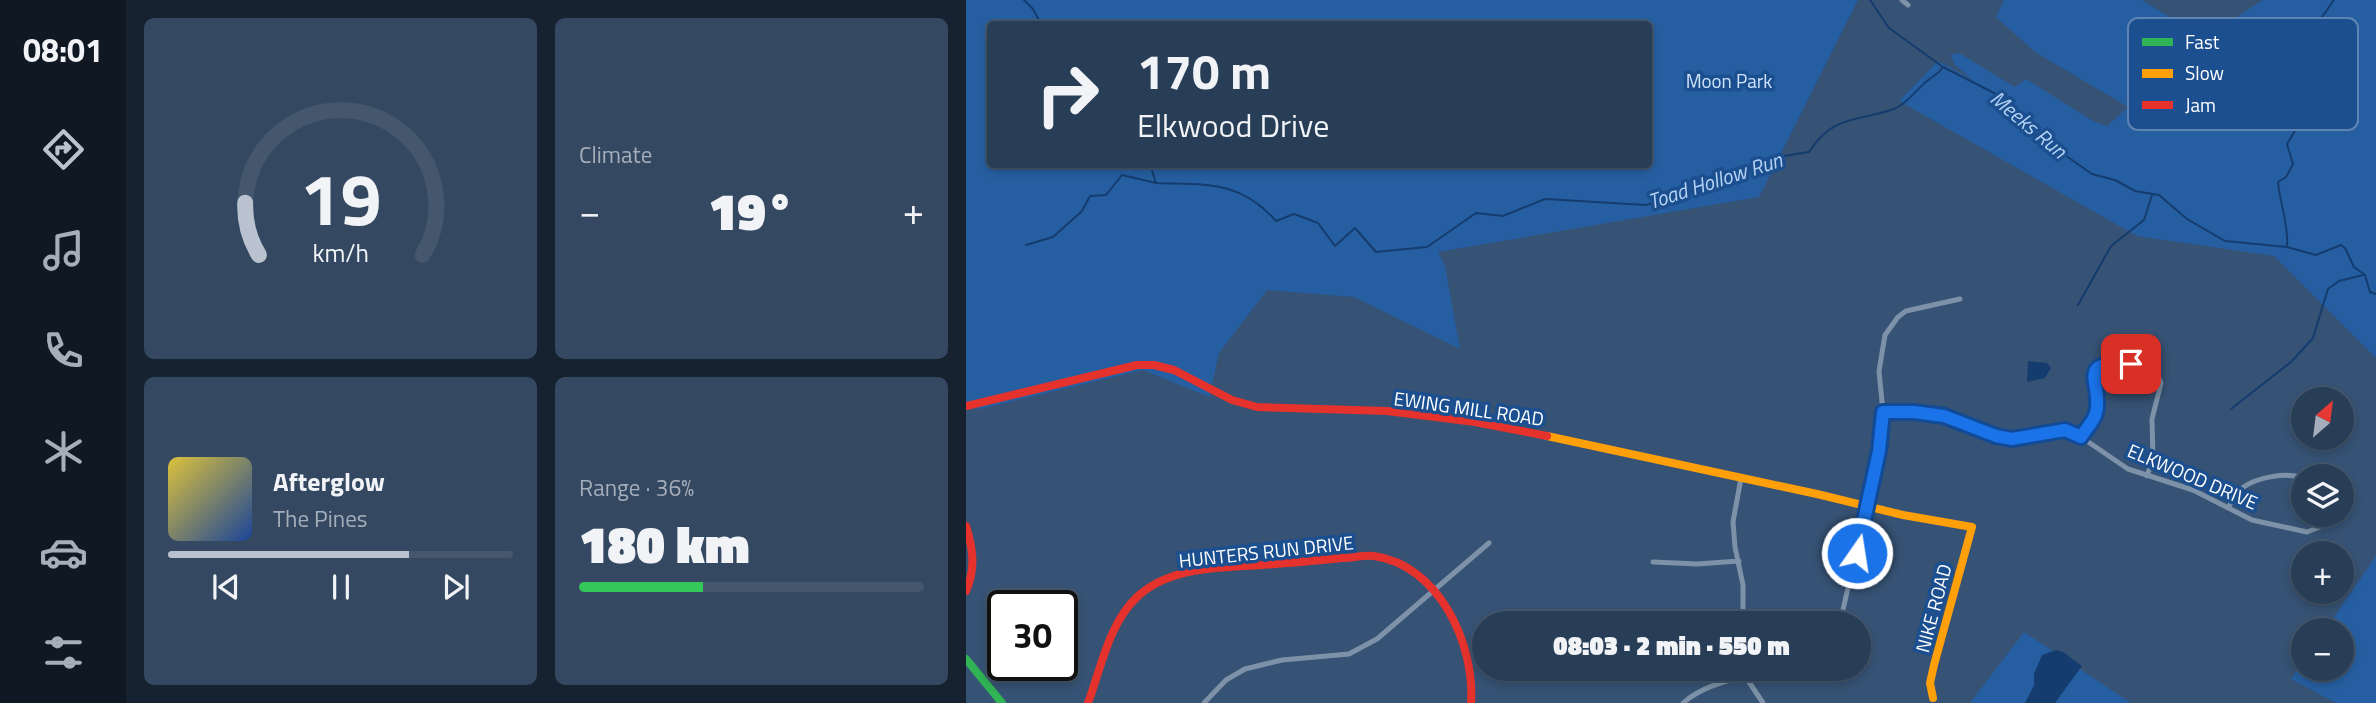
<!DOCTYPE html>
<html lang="en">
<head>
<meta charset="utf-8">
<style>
  body { margin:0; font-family:"Titillium Web",sans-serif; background:#344961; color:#f1f3f6; height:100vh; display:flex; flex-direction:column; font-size:26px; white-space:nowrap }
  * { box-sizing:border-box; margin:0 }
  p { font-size:23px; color:#a5aeba }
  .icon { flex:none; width:38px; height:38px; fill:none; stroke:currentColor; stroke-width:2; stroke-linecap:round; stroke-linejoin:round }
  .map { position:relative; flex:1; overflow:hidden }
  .side { display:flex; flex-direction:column; gap:18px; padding:18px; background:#162230; width:840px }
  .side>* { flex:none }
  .hud { position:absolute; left:21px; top:21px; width:665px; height:147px; border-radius:7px; box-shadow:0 4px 10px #0003,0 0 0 2px #44576d; background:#283e57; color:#f1f3f6; overflow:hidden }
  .needle { width:46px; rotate:28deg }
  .buttons { position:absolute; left:1325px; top:387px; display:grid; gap:14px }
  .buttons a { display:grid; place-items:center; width:63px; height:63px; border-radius:50%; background:#283e57; box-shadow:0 4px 10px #0003,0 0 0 2px #44576d; font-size:35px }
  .speed { position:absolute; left:21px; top:590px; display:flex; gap:14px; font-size:35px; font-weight:700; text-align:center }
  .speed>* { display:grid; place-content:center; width:91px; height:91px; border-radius:50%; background:#283e57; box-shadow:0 4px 10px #0003,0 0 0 2px #44576d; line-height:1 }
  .speed .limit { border:4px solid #111; border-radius:10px; background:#fff; color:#111 }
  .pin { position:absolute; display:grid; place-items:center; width:60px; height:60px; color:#fff; margin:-30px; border-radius:14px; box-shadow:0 4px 10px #0006 }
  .me { position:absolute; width:77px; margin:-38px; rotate:13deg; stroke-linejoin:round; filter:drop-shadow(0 0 5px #0008) }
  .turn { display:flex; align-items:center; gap:24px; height:147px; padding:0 35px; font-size:32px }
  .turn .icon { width:91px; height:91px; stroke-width:2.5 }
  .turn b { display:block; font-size:49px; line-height:60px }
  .big { font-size:52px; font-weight:800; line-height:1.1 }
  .side .card { flex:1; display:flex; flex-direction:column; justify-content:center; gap:10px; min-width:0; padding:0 24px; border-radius:10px; background:#344961 }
  .side .dial { align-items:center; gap:0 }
  .dial svg { height:182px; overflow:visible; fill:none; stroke:#44576d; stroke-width:7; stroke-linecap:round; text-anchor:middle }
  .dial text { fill:#f1f3f6; stroke:none }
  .song { display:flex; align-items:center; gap:21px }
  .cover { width:84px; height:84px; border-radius:10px; background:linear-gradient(135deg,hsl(50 70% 55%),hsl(220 70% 35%)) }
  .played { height:7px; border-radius:4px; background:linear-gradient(90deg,#b9c2ce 70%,#44576d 70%) }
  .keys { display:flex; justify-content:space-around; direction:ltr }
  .heat { display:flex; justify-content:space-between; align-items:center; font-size:38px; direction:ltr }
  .charge { height:10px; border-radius:5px; background:linear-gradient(90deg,#34c759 36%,#44576d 0) }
  .side .tiles { flex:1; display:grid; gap:18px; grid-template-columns:repeat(2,1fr) }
  .trip { position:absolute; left:506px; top:611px; width:399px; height:70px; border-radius:35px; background:#283e57; box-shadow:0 4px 10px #0003,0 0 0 2px #44576d; font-weight:800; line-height:70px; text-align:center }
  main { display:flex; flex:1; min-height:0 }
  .tabs { display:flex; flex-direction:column; width:126px; justify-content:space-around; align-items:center; background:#101923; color:#a5aeba }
  .tabs .icon { width:49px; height:49px }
  .tabs .selected { color:#b9c2ce }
  .tabs b { font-size:32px; color:#f1f3f6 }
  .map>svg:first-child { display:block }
</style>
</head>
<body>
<main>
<nav class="tabs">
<b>08:01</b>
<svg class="icon selected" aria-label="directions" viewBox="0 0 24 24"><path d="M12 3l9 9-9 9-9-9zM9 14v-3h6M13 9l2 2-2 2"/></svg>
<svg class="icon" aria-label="music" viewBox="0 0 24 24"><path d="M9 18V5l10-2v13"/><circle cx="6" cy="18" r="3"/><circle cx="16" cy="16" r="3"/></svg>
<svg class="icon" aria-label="phone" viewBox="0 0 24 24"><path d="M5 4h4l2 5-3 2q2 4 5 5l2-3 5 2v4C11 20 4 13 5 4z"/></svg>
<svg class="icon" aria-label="climate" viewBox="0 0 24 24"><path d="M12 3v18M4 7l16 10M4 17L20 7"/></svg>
<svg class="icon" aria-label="car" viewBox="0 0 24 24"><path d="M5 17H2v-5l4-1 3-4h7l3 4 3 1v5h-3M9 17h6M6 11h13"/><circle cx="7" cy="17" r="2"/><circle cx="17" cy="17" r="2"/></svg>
<svg class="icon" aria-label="filters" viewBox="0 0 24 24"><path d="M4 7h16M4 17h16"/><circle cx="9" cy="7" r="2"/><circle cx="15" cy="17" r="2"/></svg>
</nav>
<section class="side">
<div class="tiles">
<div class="card dial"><svg viewBox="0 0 100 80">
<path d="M14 69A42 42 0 1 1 86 69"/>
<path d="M14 69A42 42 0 0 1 8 46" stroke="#b9c2ce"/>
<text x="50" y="56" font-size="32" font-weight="700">19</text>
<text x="50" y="72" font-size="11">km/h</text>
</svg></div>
<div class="card"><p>Climate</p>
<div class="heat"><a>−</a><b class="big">19°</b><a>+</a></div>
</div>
<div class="card">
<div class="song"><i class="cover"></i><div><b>Afterglow</b><p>The Pines</p></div></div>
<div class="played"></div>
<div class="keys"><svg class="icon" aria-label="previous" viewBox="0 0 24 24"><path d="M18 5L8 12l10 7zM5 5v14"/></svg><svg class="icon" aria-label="pause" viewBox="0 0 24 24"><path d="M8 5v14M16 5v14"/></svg><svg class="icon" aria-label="next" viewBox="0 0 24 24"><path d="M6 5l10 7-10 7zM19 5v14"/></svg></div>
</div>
<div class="card"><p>Range · 36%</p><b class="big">180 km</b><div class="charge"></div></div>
</div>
</section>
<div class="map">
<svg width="1410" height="703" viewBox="0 0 1410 703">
  <rect width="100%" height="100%" fill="#365274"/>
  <path fill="#265fa1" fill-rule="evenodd" d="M0,0H892L793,197L472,252L479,266L494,349L388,297L301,290L253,353L243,397L177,370L14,409L0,407ZM24,24H682V164H24Z
    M1038,0H1176L1238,38L1297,0H1410V358L1308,256L1171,236L933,101L972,61L1007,80L990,66L984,55L993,53L1049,87L1060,79L1127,121L1141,126L1162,107L1069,52L1030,17Z
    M1410,556V703H1370L1325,679L1337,661V668H1376V630H1359Z
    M1058,632L1165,703H1004Z"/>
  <path fill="#153c6e" d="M1062,361L1081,363L1085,368L1079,378L1061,382Z
    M1090,650L1097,652L1116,666L1089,703H1059L1068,685V674L1076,655Z"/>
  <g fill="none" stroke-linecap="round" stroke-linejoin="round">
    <path stroke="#153c6e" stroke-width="2" d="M58,0L67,9L75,24
      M904,0L923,28L977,67L1038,98L1066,132L1126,174L1149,180L1169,191L1193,195L1221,219L1259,241L1321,247L1350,255L1375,245L1379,248L1388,267L1399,275L1404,292L1410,294
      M184,164L190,183C241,185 274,180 310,221L328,214L352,223L369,246L389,228L410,252L461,247L510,213L537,216L579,199L680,205L764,179L812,157L843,152C868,114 890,122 928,109C940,105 951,89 961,81C968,75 972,75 977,67
      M60,245L87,237L116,211L124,196L140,195L156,175L190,183
      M1321,246C1323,227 1314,203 1312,182L1320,177L1327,164L1321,144L1330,129C1327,114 1331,94 1336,80L1344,78L1347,69L1349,27L1368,0
      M1112,305L1145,246L1178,220L1186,195
      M1265,409L1325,362L1347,338L1362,289L1373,281L1397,275"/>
    <path stroke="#7d92a8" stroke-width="5" d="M936,0L942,5
      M917,412H948L978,416L1030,436L1046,439L1099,430L1115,437L1162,469L1227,490L1286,520L1341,532L1356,526L1359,514
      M1115,437C1121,429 1128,421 1131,412C1134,396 1122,381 1133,367C1152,361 1187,360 1195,383L1186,419L1187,459L1181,476
      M775,478L767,522L769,547L777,585V623
      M1263,507C1266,500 1269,493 1276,488C1291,477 1320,472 1337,478
      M687,562L731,564L773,561
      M874,623L913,451L917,412L913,371L919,335L932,317L940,311L994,299
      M777,668L779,676L797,703
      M238,703L260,680L279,669L316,660L383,654L411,639L523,543
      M717,703C734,688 756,682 779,676"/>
    <path stroke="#30b455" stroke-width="8" d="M0,659L36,703"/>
    <path stroke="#ff9f0a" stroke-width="8" d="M581,436L851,494L937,515L1006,527L968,665L964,683L967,698"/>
    <path stroke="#e5322d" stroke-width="8" d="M0,406L171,365H188L208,370L266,400L291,407L421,411L509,422L581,436
      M0,526C7,548 10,569 0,591
      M122,703C135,668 143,624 170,598C203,566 254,568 296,565C323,563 349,561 376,558C386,558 398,555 408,556C473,565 509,644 505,703"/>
  </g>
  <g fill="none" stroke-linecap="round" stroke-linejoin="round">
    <g stroke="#114b97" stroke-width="18">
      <path id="route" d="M891,553L913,451L917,412H948L978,416L1030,436L1046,439L1099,430L1115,437C1120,429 1128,421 1130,413C1138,383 1106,360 1165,364"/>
    </g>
    <use href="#route" stroke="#1a73e8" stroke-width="12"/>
  </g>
  <g text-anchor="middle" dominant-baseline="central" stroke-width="7" stroke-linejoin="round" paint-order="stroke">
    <g font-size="19" fill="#cfe3fa" stroke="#1b4f8f">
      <text x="763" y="80">Moon Park</text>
    </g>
    <g font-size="19" fill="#fff" stroke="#1b4f8f">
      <text transform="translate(503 408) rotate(8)">EWING MILL ROAD</text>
      <text transform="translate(1227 476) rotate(23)">ELKWOOD DRIVE</text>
      <text transform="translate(300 551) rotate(-6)">HUNTERS RUN DRIVE</text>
      <text transform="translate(967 608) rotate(-75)">NIKE ROAD</text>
    </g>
    <g font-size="21" font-style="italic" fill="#b5d3f5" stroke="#1b4f8f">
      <text transform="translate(1063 124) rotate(40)">Meeks Run</text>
      <text transform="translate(749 180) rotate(-18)">Toad Hollow Run</text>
    </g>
  </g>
  <rect x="1162" y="18" width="230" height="112" rx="10" fill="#1b4f8f" stroke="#5f84b1" stroke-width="2"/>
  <rect x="1176" y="38" width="31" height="8" fill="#30b455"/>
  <rect x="1176" y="69" width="31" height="9" fill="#ff9f0a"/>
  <rect x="1176" y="101" width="31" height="8" fill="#e5322d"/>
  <g font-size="19" fill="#fff">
    <text x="1219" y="49">Fast</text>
    <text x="1219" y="80">Slow</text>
    <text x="1219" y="112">Jam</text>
  </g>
</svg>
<div class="buttons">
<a><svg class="needle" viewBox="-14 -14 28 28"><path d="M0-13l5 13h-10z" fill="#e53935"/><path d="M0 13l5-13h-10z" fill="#a5aeba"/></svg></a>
<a><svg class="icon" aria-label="layers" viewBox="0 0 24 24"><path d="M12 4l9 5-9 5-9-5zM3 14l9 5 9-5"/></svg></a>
<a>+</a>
<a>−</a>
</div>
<div class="speed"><div class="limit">30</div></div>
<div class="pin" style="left:1165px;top:364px;background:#d93025"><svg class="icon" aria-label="arrive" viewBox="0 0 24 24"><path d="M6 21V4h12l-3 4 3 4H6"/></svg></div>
<svg class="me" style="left:891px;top:553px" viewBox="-20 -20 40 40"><circle r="17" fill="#1a73e8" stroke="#fff" stroke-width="3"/><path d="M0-11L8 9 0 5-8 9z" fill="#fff"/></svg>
<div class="trip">08:03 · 2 min · 550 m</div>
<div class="hud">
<div class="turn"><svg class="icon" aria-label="right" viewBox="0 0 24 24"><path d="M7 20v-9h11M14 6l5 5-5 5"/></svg><div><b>170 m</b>Elkwood Drive</div></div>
</div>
</div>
</main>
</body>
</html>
